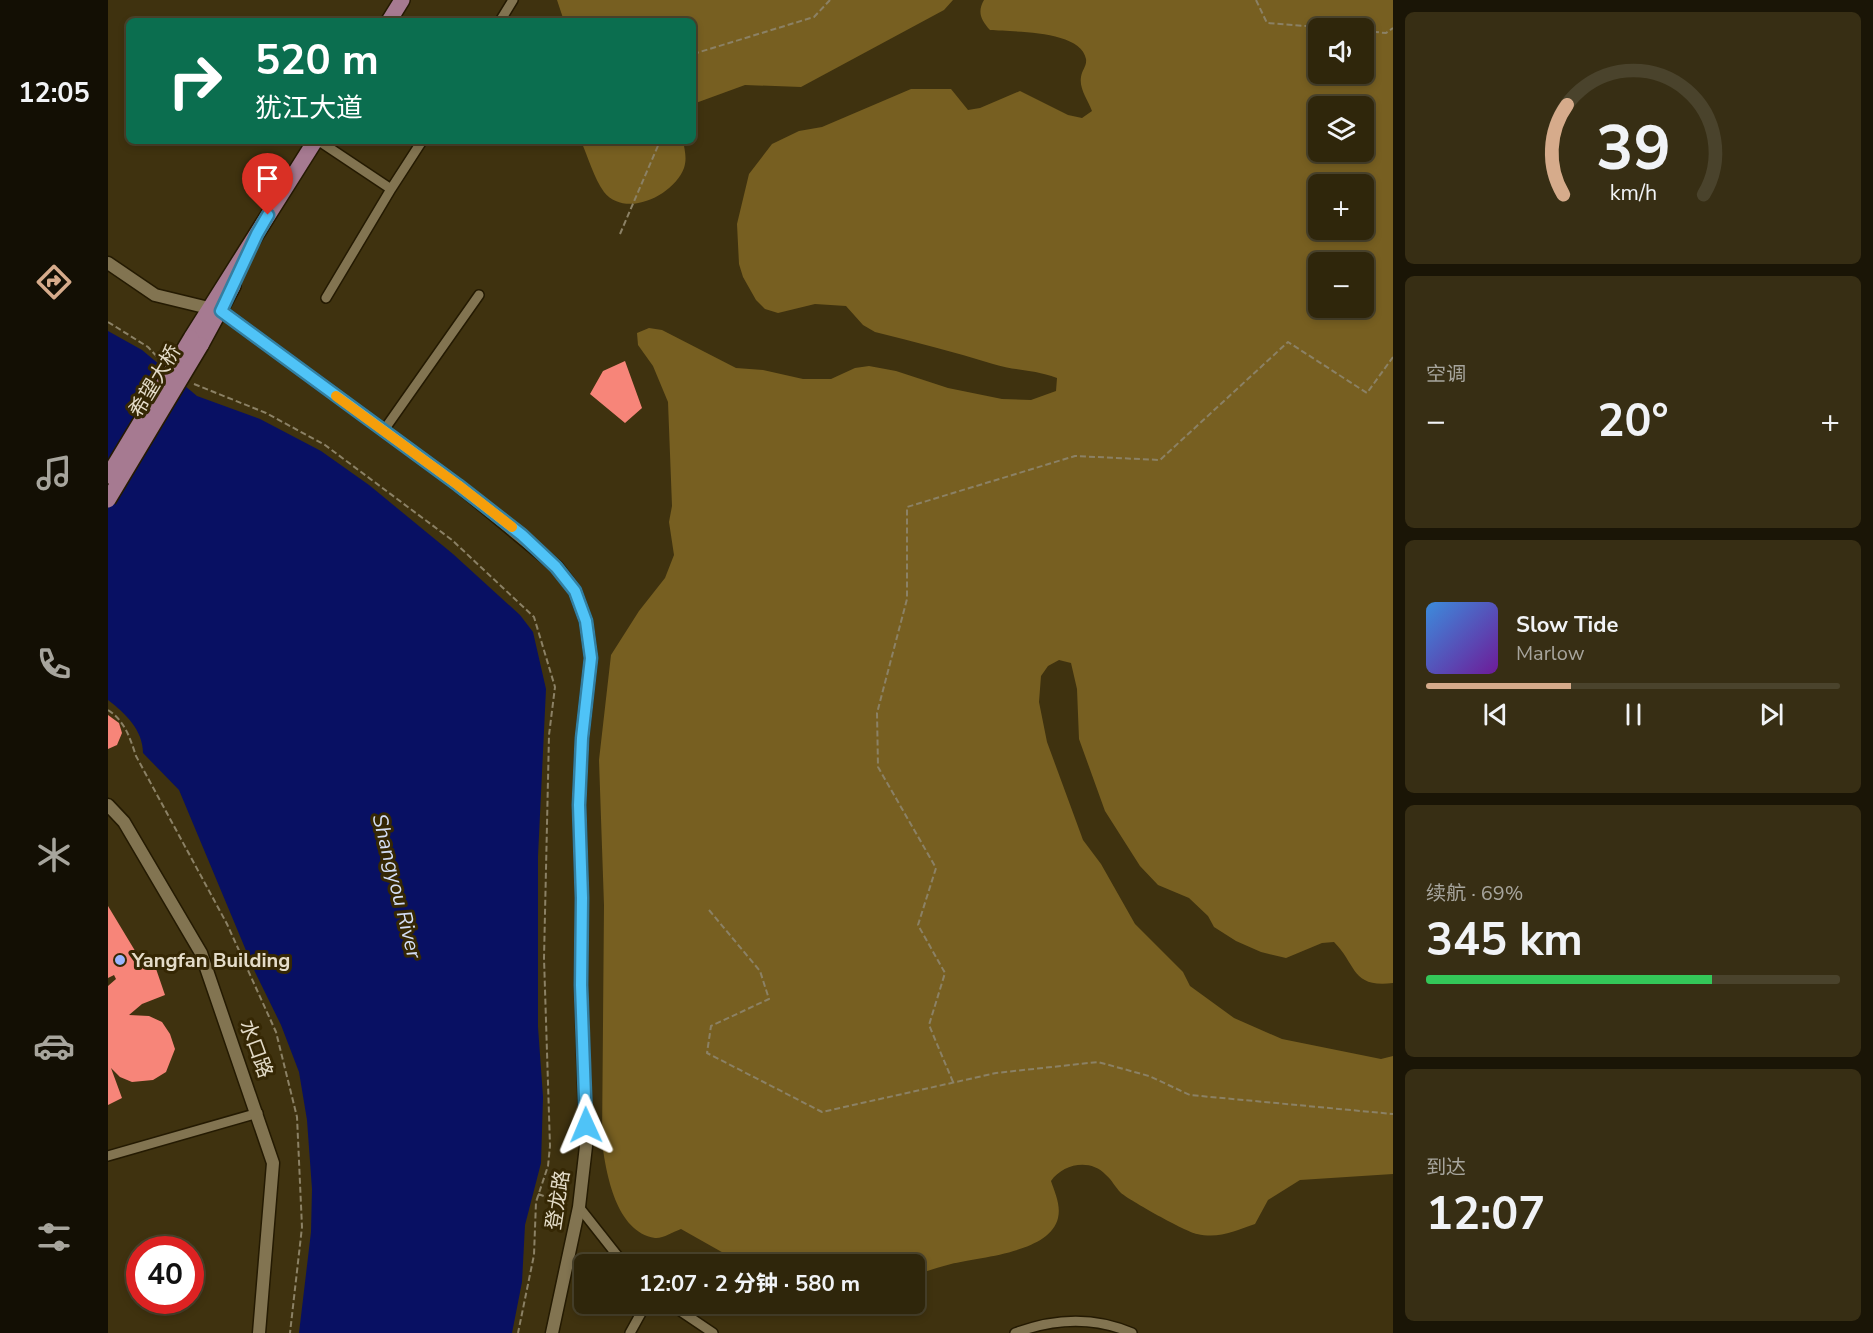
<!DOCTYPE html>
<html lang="zh">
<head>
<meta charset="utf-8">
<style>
  body { margin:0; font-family:"Nunito Sans","Noto Sans SC",sans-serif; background:#372e14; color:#f1f3f6; height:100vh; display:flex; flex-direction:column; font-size:22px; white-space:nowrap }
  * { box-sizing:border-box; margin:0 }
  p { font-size:20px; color:#a7a59d }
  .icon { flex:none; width:33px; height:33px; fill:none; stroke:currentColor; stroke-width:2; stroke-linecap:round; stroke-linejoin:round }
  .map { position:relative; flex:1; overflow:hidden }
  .panel { display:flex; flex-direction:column; gap:12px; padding:12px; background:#1a1506; width:480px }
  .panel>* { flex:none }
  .banner { position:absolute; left:18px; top:18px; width:570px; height:126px; border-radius:9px; box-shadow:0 3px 9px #0003,0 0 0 2px #4a432c; background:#0b6e4f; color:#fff; overflow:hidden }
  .fabs { position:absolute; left:1200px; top:18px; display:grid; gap:12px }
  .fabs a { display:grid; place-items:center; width:66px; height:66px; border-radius:9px; background:#2f260b; box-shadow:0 3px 9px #0003,0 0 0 2px #4a432c; font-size:30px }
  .speed { position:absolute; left:18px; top:1236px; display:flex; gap:12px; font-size:30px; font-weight:700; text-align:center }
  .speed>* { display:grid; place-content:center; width:78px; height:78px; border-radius:50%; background:#2f260b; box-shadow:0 3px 9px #0003,0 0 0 2px #4a432c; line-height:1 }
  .speed .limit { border:9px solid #d22; background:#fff; color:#111 }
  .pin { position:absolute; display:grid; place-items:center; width:51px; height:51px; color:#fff; margin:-62px -26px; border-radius:50% 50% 50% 0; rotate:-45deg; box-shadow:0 0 6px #0007 }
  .pin .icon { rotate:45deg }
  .me { position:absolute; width:66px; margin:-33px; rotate:359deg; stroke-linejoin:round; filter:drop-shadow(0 0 4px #0008) }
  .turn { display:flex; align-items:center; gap:21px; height:126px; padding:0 30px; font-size:27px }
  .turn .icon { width:78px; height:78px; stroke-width:2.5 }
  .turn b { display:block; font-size:42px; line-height:51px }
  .big { font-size:45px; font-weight:700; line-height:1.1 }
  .panel .tile { flex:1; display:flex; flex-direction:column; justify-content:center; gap:9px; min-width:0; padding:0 21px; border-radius:9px; background:#372e14 }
  .panel .dial { align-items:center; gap:0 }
  .dial svg { height:156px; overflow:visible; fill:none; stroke:#4a432c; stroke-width:7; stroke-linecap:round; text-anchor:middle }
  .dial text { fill:#f1f3f6; stroke:none }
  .song { display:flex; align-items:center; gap:18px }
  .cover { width:72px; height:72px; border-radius:9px; background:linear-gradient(135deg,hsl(210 70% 55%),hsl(280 70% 35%)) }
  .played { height:6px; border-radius:3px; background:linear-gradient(90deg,#d6ab8b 35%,#4a432c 35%) }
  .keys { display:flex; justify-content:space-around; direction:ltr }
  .heat { display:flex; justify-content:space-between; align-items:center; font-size:33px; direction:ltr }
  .charge { height:9px; border-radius:4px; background:linear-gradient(90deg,#34c759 69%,#4a432c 0) }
  .trip { position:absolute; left:466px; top:1254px; width:351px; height:60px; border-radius:9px; background:#2f260b; box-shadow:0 3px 9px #0003,0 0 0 2px #4a432c; font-weight:700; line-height:60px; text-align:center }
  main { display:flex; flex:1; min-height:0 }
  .dock { display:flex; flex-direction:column; width:108px; justify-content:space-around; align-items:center; background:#130f04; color:#a7a59d }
  .dock .icon { width:42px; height:42px }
  .dock .active { color:#d6ab8b }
  .dock b { font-size:27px; color:#f1f3f6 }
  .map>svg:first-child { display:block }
</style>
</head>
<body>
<main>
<nav class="dock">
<b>12:05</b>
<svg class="icon active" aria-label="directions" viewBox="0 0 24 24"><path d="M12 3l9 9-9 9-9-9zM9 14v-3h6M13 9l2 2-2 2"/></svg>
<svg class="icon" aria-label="music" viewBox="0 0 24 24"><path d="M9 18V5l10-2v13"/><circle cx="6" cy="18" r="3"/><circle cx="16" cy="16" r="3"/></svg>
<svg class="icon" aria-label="phone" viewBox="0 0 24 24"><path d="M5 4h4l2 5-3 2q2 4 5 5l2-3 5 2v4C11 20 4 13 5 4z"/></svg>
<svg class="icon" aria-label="climate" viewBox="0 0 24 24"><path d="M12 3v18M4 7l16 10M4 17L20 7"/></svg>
<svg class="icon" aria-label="car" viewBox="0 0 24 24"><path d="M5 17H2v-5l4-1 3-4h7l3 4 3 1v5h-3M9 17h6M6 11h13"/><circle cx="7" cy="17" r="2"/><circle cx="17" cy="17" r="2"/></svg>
<svg class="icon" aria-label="filters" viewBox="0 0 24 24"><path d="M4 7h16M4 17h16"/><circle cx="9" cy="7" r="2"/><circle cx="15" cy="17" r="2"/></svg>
</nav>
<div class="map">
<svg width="1285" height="1333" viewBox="0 0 1285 1333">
  <rect width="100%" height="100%" fill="#3f320f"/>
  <path fill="#775f21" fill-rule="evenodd" d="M449,0H845L836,10L693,87L637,85L585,104V21H456Z
    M876,0H1285V983C1243,988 1249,965 1226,942L1214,943L1178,958L1153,952L1128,941L1106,927L1100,916L1081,898L1050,885L1032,866L997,811L971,739L969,689L963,663L951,660L940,666L933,676L931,702L939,742L975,840L993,864L1027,924L1075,972L1082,986L1126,1018L1174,1039L1273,1059L1285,1056V1174L1192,1180L1160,1200L1147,1224C1127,1231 1111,1239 1089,1234C1078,1232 1021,1200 1013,1193C1007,1187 1004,1180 998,1175C982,1158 955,1164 943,1181C947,1193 953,1205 950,1218C942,1253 871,1257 843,1264C831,1267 819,1271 807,1275V1264H635L573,1229C565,1232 554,1239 547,1238C508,1232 498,1173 494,1142L496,905L491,760L503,655L531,611L557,578L566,555L561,522L564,506L560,402L545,366L530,345L529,333L541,328L554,330L628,368L655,370L695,379H723L747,368L761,366L788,371L840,388L894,399L923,400L948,391L949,378C925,369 907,371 885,364C846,352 807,342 767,332L755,325L738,306L707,304L670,313L657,309L648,300L635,277L631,264L629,224L641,174L664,144L691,131L714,127L803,89H843L860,110L872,108L912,91L960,115L974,118L984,111C980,100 971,89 973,77C974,70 979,66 978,59C973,30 906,32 882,30C873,20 869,12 876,0ZM1210,28H1256V74H1210ZM1210,106H1256V152H1210ZM1210,184H1256V230H1210ZM1210,262H1256V308H1210Z
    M473,141H575C577,151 579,159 576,168C566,195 518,219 496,192C486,178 480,157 473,141Z"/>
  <path fill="#081063" d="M0,331L34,350L89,396L152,419L213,451L261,485L345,554L412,615L425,632L438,689L430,856V1027L435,1097L433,1163L417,1225L414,1282L404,1333H191L203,1232L204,1189L199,1120L191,1072L173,1025L147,972L71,790L35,753C35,730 17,713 0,700Z"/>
  <path fill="#f78579" d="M517,361L534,408L517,423L482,394L495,371Z
    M0,715L11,723L14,733L9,745L0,749Z
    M0,906L35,964L45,960L57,995L34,1004L21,1015L41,1016L54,1022L62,1034L67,1049L58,1072L45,1080L24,1082L12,1077L3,1068L14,1098L0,1105V986L8,979L6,975L0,978Z"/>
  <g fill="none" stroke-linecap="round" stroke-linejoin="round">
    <g stroke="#241a02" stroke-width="12">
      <path id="minor" d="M392,21L405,0
        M211,141L283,189L314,141
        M218,298L283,189
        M276,430L371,295
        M0,1156L150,1113
        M471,1207L516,1264
        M562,1304L605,1333
        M522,1333L538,1304
        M907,1333C947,1318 985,1316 1024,1333"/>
    </g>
    <g stroke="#241a02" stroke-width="15">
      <path id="tertiary" d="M0,263L47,295L113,311L350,485L449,567L467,591L478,621L483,658L474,738L471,805L474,898L473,985L478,1146L471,1207L444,1333
        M0,805L16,822L93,953L165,1163L151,1333"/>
    </g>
    <g stroke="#241a02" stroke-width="18">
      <path id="primary" d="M281,21L294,0
        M83,338L207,141
        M93,345L125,286"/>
    </g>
    <path stroke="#8b8165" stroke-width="2" stroke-dasharray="6 3" stroke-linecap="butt" d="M1148,0L1159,23L1224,28
      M1256,31L1278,33L1285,28
      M585,54L706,17L722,0
      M512,234L552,141
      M0,322L40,347L52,360
      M86,384L158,413L217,445L344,540L426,617L447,687L441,735L436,958L442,1146L440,1166L428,1202L426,1255L410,1333
      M0,710C17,721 22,738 28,756L119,924L168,1032L189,1117L194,1227L182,1333
      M601,910L652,971L661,999L603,1026L599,1053L714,1112L888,1073L990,1062L1041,1076L1082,1095L1285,1114
      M845,1082L821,1025L837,973L810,925L828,868L770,767L769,713L799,599V507L967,456L1052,460L1180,342L1259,393L1285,357
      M430,1194L459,1204"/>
    <use href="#minor" stroke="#827451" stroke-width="9"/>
    <use href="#tertiary" stroke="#827451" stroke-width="12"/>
    <use href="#primary" stroke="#a67a91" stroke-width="15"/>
    <g stroke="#241a02" stroke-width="18" stroke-linecap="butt">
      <path id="primary-bridge" d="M0,476L83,338
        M0,500L93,345"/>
    </g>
    <use href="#primary-bridge" stroke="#a67a91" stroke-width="15"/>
  </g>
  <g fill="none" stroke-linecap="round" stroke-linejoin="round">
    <g stroke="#337fa1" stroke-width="15">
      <path id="route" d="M160,215L149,234L113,311L350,485L414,535L448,567L467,591L478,621L483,658L474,738L471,805L474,898L473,985L478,1125"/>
    </g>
    <use href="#route" stroke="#4fc3f7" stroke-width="10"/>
    <path stroke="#f59e0b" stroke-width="10" d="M228,396L350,485L404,527"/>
  </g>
  <circle fill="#99b5fd" stroke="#352704" stroke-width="2" cx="12" cy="960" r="6"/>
  <g text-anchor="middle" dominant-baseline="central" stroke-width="6" stroke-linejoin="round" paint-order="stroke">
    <g font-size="20" fill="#e4dcc9" stroke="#352704">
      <text transform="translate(47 381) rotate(-59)">希望大桥</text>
      <text transform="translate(148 1049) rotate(70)">水口路</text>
      <text transform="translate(450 1200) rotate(-81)">登龙路</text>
    </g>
    <g font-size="20" font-weight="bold" fill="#e4dcc9" stroke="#352704" text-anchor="start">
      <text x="24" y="960">Yangfan Building</text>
    </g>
    <g font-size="21" font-style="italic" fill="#d3ddf5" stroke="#352704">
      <text transform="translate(289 886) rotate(76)">Shangyou River</text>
    </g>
  </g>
</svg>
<div class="fabs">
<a><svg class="icon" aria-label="sound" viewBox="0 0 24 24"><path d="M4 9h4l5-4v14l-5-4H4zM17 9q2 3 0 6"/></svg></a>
<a><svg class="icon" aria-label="layers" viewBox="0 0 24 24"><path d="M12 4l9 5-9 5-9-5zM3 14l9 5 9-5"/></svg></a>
<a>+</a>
<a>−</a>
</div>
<div class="speed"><div class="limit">40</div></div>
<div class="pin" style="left:160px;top:215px;background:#d93025"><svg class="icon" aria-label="arrive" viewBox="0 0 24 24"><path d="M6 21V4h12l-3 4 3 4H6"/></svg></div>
<svg class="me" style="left:478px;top:1125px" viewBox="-20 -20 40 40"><path d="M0-17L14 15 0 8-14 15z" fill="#4fc3f7" stroke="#fff" stroke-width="4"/></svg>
<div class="trip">12:07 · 2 分钟 · 580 m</div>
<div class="banner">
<div class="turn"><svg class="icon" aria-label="right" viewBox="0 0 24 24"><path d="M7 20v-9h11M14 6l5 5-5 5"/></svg><div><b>520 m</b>犹江大道</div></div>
</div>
</div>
<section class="panel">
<div class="tile dial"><svg viewBox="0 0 100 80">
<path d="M14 69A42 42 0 1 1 86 69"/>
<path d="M14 69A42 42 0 0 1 16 23" stroke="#d6ab8b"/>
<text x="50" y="56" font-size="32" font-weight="700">39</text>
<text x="50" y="72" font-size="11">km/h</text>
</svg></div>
<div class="tile"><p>空调</p>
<div class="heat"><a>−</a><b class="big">20°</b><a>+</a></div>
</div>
<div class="tile">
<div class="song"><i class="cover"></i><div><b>Slow Tide</b><p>Marlow</p></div></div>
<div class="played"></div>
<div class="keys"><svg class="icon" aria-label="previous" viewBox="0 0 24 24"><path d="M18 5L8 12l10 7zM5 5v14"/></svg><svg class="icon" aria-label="pause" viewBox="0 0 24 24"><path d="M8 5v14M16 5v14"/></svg><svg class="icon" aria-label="next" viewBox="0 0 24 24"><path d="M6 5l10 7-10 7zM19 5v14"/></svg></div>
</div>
<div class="tile"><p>续航 · 69%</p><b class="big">345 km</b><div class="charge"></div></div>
<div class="tile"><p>到达</p><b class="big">12:07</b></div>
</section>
</main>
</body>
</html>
